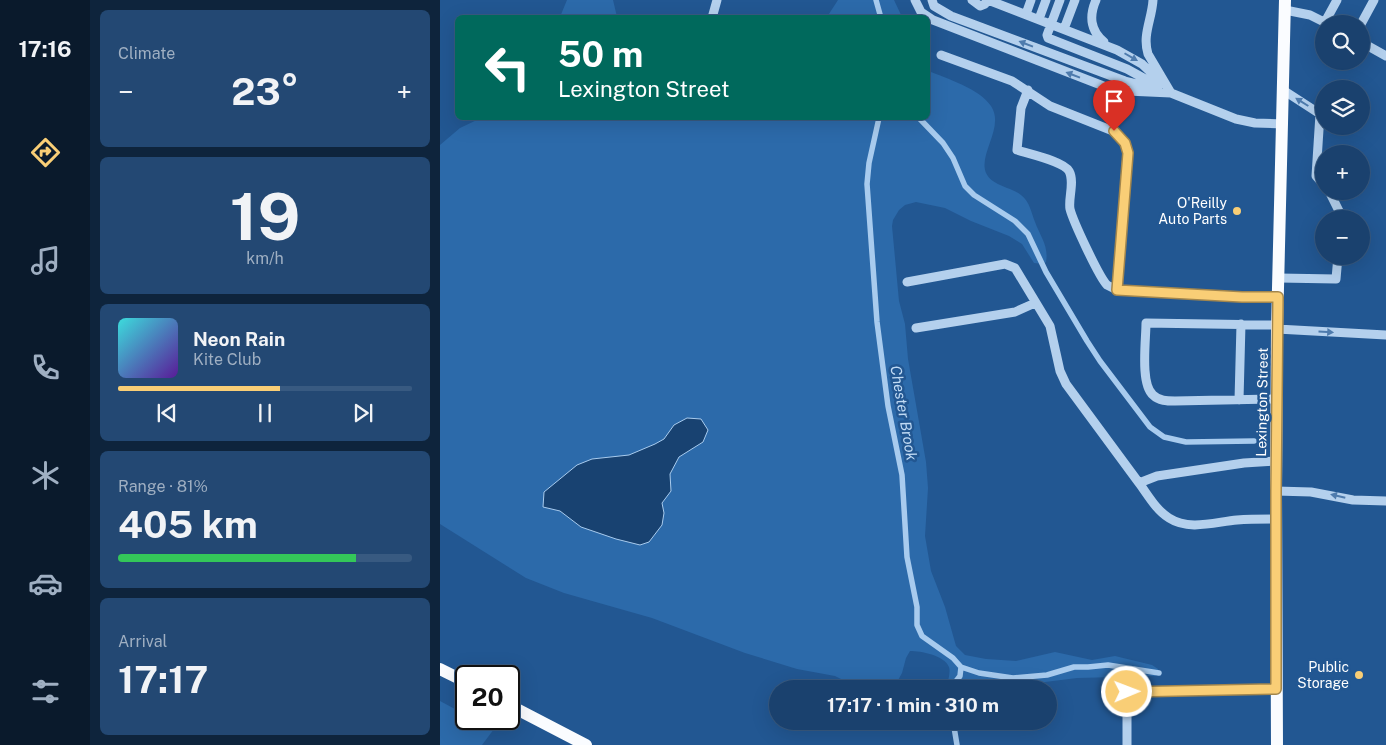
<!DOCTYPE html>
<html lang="en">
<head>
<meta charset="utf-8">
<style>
  body { margin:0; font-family:"Public Sans",sans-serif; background:#234873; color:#f1f3f6; height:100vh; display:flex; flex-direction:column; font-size:19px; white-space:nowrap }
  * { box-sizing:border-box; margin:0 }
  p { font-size:16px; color:#9fafc2 }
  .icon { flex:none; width:28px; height:28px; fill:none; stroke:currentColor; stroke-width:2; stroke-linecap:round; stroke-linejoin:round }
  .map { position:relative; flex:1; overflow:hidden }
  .details { display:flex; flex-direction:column; gap:10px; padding:10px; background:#0e243c; width:350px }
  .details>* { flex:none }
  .banner { position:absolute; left:15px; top:15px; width:475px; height:105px; border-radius:8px; box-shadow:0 5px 20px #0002,0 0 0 1px #385a81; background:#00695c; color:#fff; overflow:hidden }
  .tools { position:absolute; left:875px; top:15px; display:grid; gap:10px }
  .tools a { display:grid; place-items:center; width:55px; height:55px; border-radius:50%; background:#1a416e; box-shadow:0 5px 20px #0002,0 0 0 1px #385a81; font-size:25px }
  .speed { position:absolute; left:15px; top:665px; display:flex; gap:10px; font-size:25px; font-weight:700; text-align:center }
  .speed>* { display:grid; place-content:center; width:65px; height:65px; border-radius:50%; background:#1a416e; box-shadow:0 5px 20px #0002,0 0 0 1px #385a81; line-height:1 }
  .speed .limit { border:2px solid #111; border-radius:8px; background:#fff; color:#111 }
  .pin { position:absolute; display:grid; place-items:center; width:42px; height:42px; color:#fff; margin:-51px -21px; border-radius:50% 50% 50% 0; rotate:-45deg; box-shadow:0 0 5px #0007 }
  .pin .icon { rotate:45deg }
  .me { position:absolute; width:55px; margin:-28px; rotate:89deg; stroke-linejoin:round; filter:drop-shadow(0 0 4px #0008) }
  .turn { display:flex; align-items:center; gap:18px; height:105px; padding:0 20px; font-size:22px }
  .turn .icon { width:65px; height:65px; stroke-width:2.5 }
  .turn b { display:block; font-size:35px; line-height:42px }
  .big { font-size:38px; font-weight:700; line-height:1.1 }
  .details .widget { flex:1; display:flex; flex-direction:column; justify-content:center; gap:8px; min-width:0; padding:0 18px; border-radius:8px; background:#234873 }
  .details .dial { align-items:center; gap:0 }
  .dial b { font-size:65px; line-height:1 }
  .song { display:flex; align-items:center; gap:15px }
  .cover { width:60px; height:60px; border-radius:8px; background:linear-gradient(135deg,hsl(180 70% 55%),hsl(270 70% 35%)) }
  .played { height:5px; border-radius:2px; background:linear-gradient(90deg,#f9ce76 55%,#385a81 55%) }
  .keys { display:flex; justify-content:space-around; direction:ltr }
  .heat { display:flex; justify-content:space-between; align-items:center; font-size:28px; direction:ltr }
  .charge { height:8px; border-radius:4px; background:linear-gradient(90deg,#34c759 81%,#385a81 0) }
  .trip { position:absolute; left:329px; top:680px; width:288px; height:50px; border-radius:25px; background:#1a416e; box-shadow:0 5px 20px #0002,0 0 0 1px #385a81; font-weight:700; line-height:50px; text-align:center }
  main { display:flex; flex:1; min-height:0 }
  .tabs { display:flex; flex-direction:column; width:90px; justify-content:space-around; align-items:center; background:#0a1a2c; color:#9fafc2 }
  .tabs .icon { width:35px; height:35px }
  .tabs .selected { color:#f9ce76 }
  .tabs b { font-size:22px; color:#f1f3f6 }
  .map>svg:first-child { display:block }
</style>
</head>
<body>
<main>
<nav class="tabs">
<b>17:16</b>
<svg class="icon selected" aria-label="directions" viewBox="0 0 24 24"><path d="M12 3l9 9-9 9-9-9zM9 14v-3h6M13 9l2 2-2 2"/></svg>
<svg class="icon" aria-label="music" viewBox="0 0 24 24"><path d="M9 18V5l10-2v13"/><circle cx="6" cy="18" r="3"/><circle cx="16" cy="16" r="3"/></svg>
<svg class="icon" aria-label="phone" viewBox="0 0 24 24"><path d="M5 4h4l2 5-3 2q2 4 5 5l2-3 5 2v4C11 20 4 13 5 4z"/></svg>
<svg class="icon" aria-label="climate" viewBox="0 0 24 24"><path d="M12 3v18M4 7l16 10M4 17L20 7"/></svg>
<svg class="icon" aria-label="car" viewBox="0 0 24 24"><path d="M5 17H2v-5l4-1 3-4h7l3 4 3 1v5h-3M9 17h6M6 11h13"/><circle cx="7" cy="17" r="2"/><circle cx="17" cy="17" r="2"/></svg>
<svg class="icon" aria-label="filters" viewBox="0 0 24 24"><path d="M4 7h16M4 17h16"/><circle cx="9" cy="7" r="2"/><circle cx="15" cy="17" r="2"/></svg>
</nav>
<section class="details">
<div class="widget"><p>Climate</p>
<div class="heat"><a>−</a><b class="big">23°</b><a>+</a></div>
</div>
<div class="widget dial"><b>19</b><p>km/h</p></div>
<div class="widget">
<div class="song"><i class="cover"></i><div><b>Neon Rain</b><p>Kite Club</p></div></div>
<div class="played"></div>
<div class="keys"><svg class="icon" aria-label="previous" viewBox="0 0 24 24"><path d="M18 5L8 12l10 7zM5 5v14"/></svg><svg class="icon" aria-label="pause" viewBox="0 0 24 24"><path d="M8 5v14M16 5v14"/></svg><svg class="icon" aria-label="next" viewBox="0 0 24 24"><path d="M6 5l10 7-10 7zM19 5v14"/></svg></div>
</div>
<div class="widget"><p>Range · 81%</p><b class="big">405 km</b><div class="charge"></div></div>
<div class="widget"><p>Arrival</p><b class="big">17:17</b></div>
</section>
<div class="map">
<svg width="946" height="745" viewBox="0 0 946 745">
  <rect width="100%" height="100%" fill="#225792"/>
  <path fill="#2c6aaa" d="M127,0H173L177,17H120Z
    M398,0H454L462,17H387Z
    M488,71C506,78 540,89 551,106C565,127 538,154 546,173C552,186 571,187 581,195C590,202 591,212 595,222C600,236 609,246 606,262L603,264L594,263L582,244L569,236L531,221L505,208L476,202L465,205L459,210L453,220L452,226L459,301L465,324L468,359L486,462L488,488L485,536L491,571L505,607L516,646L525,655L546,659L576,661L615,652L652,660L675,656L712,665L718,669L719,673L715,676L637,678L605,682L581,688H560L539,685H524L518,689H510L508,687C507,681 511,673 509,667C504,655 481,651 470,651L466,658L462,673L456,684L448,689H421L395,676L357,669L305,653L212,618L124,593L86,578L0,524V145L20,128L41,118H488Z
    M0,701L26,715V719H34L54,729L42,745H0Z"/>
  <path fill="#184271" stroke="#a8cbee" d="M247,418L261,419L268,430L263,442L239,457L230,474L231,491L222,503L224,513L222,525L209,542L200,545L176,539L141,527L120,511L103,507L104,492L137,465L152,459L189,455L215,444L224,439L234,425Z"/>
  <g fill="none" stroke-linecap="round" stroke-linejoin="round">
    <path stroke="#a8cbee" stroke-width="5.5" d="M436,0L441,18
      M439,118L429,163L427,184L437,322L448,406L462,475L467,557L477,607V625L482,636L513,658L521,667L520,676L510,689
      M479,118L503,143L513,158L525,186L534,195L575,221L588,234L606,272L647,341L660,361L710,427L724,437L746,442L814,441
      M521,667L539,673L573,678L607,675L634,667H648L668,665L719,673
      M513,721L517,745"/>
    <path stroke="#b4d0ed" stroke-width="9" d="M475,0L481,12L493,20L666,87L687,91L731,93
      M492,0L494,6L511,16L685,81L714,88
      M532,0L540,6L545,4L547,0
      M548,0L677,50L702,64L721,82
      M620,0L607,35L608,38L687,69L718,86
      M656,0C649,16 650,30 664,42
      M713,0C712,19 702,35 708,54L731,93L796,119L815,123L843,124
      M845,10L870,15L888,24
      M586,14L591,0
      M272,18L277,0
      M599,19L606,0
      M885,22L897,0
      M921,24L934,0
      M624,29L635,0
      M921,42L946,56
      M501,55L572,81L610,106L673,131L685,143L687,153L677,290
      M588,90L581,108L577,150C589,154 623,161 629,171C635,182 628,198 630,209C633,221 659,277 667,285L677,290L802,297H838
      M843,90L880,114L876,176L884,185
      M889,191L900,213V219
      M839,278L896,279L898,256
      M467,282L565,264L575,268L610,326L620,371L626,384L699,483L717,476L804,463L836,461
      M476,328L575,312L595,303
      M837,329L946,335
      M837,399L735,401C727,401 719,401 713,395C700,384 706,340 706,323L838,325
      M799,400L801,324
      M699,483C708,495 716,510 729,518C749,531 775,522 797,520C810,519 823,519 836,519
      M836,491L871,492L913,500L946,501
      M687,745V692L836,689"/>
    <path stroke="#fafcff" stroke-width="12" d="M0,669L26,682
      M69,705L146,745
      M837,745L836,491L837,329L845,0"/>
  </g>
  <defs><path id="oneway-solid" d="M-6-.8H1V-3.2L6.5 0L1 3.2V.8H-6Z" transform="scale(1.25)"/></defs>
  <g fill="#4e7bad">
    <use href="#oneway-solid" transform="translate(586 44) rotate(-159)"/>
    <use href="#oneway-solid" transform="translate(691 57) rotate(30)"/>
    <use href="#oneway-solid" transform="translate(633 75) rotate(-159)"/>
    <use href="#oneway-solid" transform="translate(862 102) rotate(-148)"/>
    <use href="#oneway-solid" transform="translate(886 332) rotate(3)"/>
    <use href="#oneway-solid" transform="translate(898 496) rotate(-167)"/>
  </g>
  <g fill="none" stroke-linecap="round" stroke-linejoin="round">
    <g stroke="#a2864d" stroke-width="12">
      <path id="route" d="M674,131L685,143L688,153L677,290L802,297H838L836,491V689L687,692"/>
    </g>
    <use href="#route" stroke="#f9ce76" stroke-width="9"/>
  </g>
  <g fill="#f9ce76" stroke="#225792" stroke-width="2">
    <circle cx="797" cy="211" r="5"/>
    <circle cx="919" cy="675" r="5"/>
  </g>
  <g text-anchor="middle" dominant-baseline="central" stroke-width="5" stroke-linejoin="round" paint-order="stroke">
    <g font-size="14" fill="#fff" stroke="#225792" text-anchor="end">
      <text x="787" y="203">O'Reilly<tspan x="787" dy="16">Auto Parts</tspan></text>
      <text x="909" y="667">Public<tspan x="909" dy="16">Storage</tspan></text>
    </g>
    <g font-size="14" fill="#fff" stroke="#225792">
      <text transform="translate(822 402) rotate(-89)">Lexington Street</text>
    </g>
    <g font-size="15" font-style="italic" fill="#c0daf4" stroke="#225792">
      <text transform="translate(464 413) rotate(80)">Chester Brook</text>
    </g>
  </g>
</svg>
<div class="tools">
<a><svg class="icon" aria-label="search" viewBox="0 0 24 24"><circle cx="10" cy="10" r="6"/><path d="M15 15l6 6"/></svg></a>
<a><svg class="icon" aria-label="layers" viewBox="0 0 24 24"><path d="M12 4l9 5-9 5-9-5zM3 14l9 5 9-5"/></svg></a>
<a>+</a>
<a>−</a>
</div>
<div class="speed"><div class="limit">20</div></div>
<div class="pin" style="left:674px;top:131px;background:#d93025"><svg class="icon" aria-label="arrive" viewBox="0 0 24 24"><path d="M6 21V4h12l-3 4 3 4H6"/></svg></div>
<svg class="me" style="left:687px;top:692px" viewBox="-20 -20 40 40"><circle r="17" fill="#f9ce76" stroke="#fff" stroke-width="3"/><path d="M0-11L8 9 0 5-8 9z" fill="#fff"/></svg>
<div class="trip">17:17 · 1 min · 310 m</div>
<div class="banner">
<div class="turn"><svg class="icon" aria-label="left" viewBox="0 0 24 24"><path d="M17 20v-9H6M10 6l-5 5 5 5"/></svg><div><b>50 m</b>Lexington Street</div></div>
</div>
</div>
</main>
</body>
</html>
